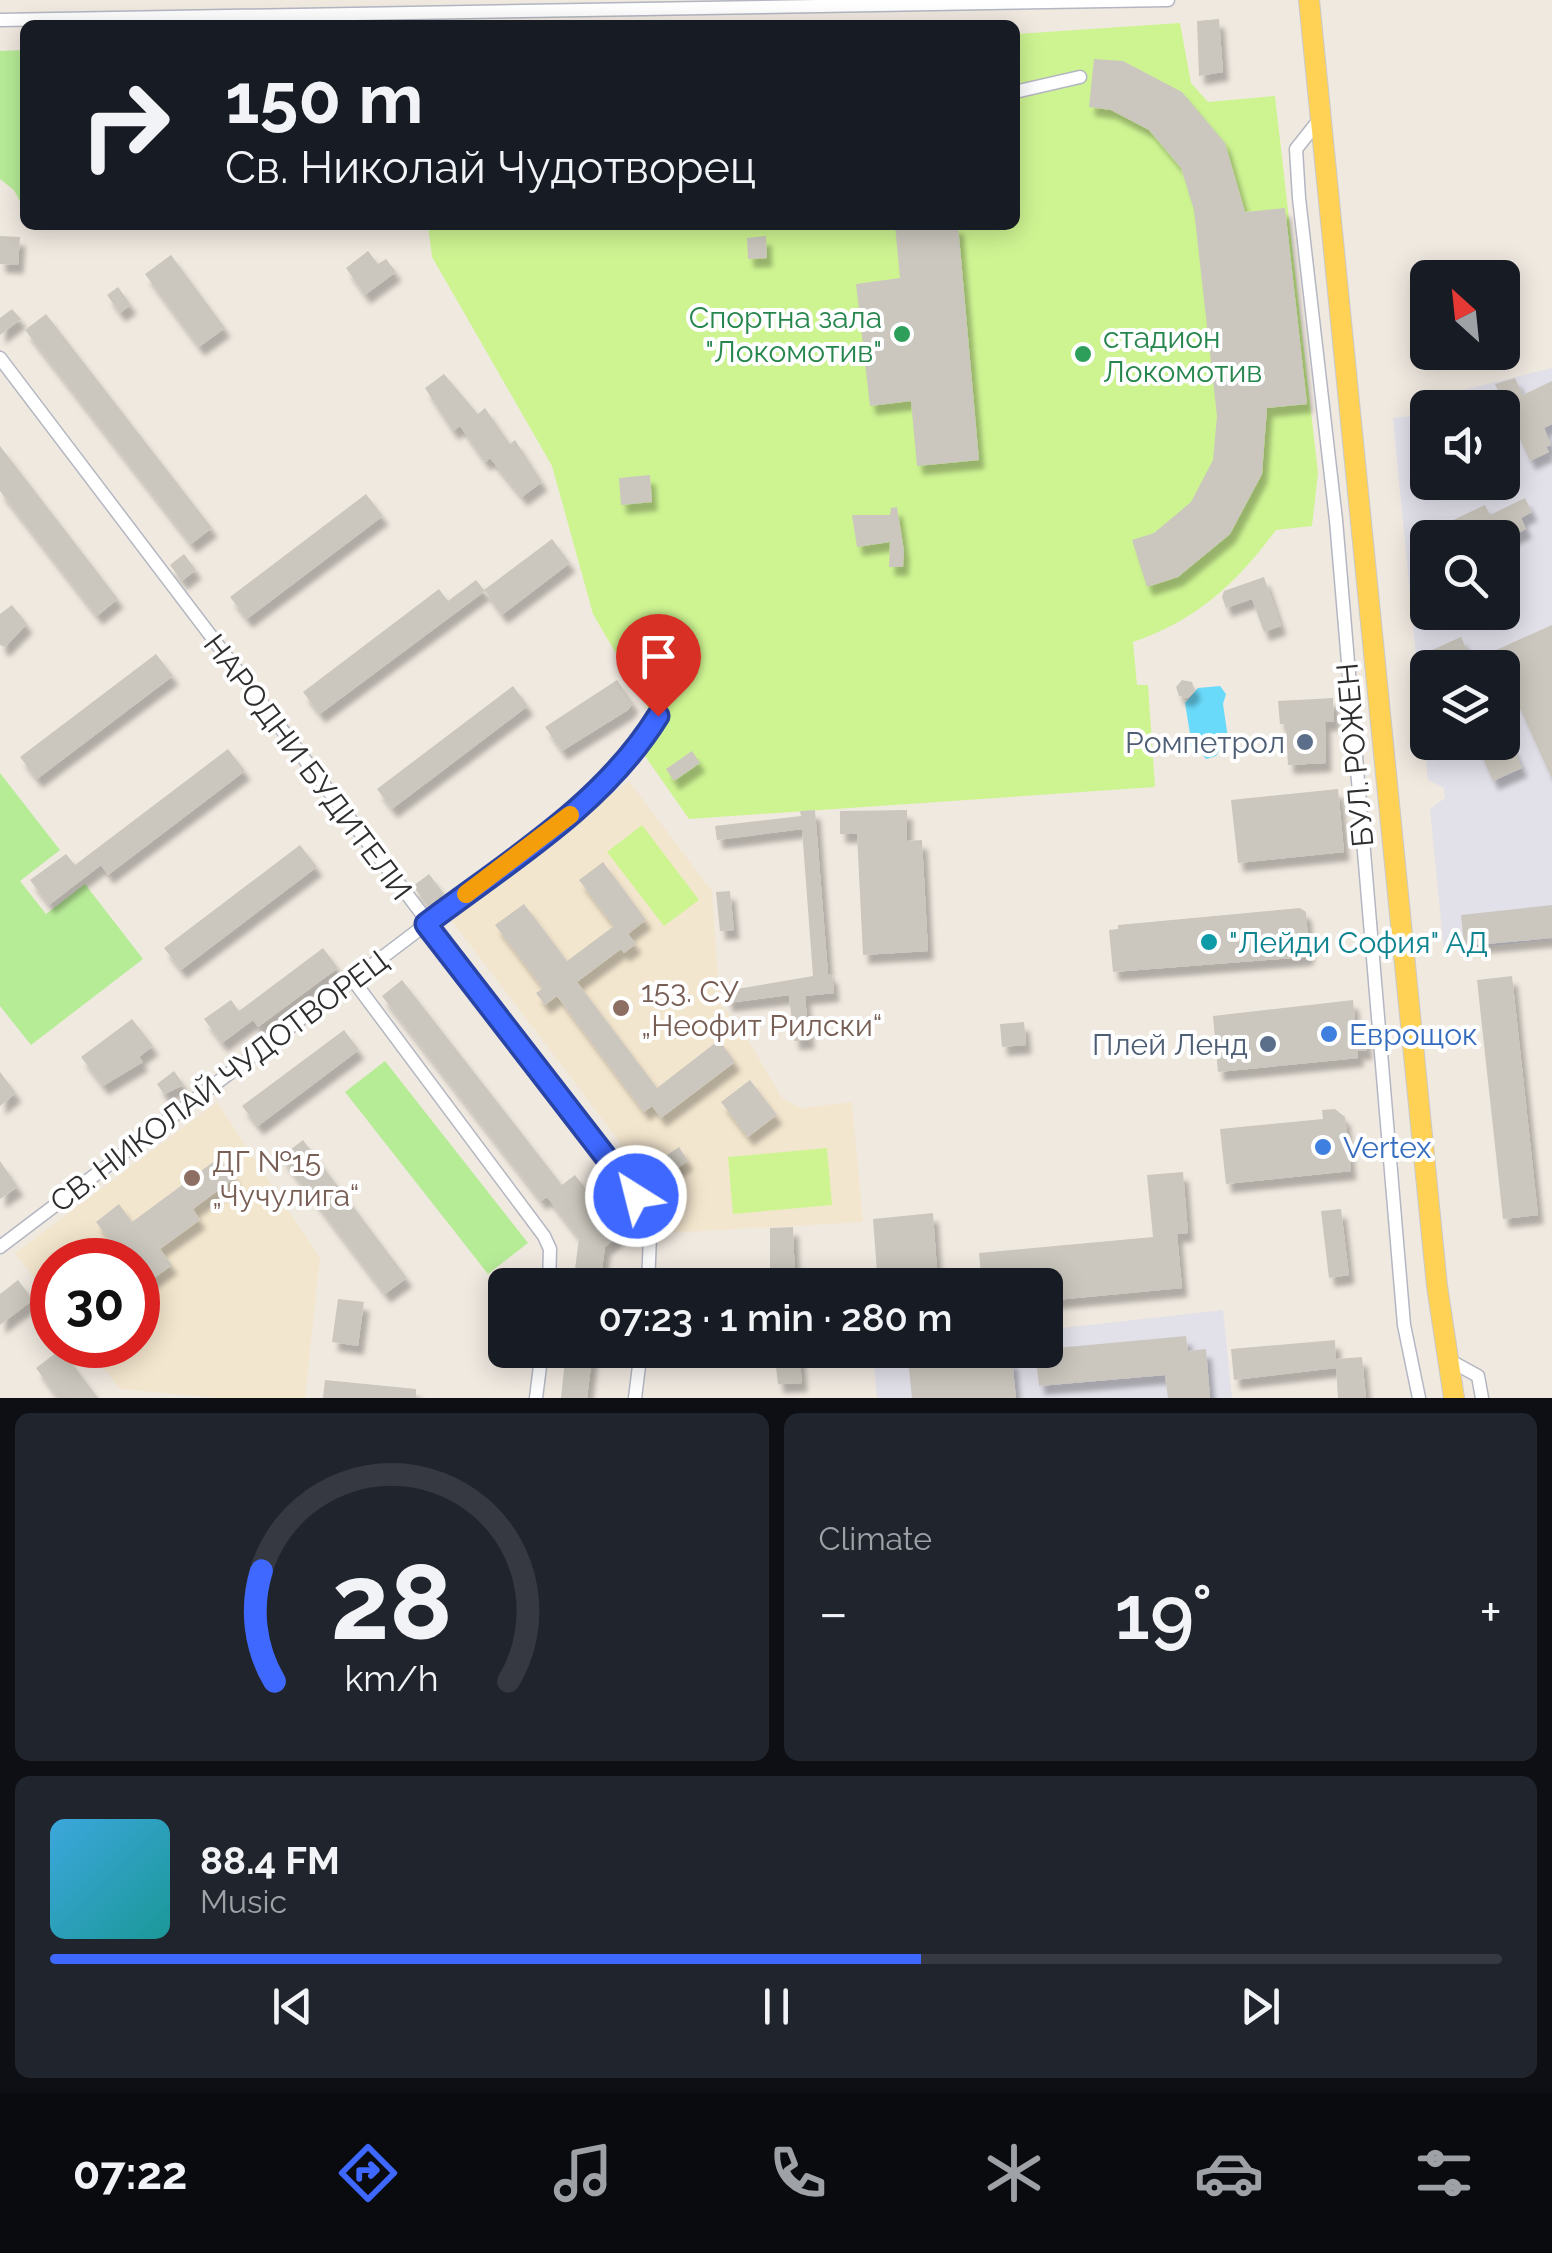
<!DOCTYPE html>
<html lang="en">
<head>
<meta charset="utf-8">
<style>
  body { margin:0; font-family:Raleway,sans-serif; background:#20242c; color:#f1f3f6; height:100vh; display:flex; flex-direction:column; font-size:38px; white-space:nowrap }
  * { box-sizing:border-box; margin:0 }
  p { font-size:32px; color:#9ea1a6 }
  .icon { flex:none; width:55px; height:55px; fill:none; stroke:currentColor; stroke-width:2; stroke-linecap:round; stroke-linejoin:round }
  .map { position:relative; height:1398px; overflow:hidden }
  .side { display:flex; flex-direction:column; gap:15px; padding:15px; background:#0d0f14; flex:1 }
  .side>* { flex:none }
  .hud { position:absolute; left:20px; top:20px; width:1000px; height:210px; border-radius:15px; box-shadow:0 5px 25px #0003; background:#171b24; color:#f1f3f6; overflow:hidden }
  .needle { width:65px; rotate:333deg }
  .tools { position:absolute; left:1410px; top:260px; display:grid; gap:20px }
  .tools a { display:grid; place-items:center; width:110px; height:110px; border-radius:15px; background:#171b24; box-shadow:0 5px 25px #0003; font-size:50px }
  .speed { position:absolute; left:30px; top:1238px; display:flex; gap:20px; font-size:50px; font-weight:700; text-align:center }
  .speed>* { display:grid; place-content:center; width:130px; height:130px; border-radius:50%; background:#171b24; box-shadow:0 5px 25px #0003; line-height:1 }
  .speed .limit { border:15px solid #d22; background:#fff; color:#111 }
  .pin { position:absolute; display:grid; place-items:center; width:85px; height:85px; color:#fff; margin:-102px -42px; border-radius:50% 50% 50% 0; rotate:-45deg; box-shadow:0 0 10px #0007 }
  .pin .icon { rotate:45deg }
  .me { position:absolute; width:110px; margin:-55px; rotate:324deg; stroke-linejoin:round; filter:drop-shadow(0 0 8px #0008) }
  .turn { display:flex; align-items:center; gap:35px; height:210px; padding:0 40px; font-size:45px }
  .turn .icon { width:130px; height:130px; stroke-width:2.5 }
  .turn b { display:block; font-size:70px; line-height:85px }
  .big { font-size:75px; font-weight:600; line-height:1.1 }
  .side .tile { flex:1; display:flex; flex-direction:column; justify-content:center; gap:15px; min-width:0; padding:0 35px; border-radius:15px; background:#20242c }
  .side .dial { align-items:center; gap:0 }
  .dial svg { height:260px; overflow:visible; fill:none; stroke:#363941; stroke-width:7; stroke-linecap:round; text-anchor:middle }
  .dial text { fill:#f1f3f6; stroke:none }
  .song { display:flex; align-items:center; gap:30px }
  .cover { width:120px; height:120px; border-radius:15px; background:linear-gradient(135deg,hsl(200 70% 55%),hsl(180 70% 35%)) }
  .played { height:10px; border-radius:5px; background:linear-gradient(90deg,#3e68ff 60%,#363941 60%) }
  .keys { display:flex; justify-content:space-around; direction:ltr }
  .heat { display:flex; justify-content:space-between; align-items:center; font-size:55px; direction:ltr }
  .side .tiles { flex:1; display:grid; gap:15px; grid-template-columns:1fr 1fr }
  .tile:last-child { grid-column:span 2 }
  .trip { position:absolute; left:488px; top:1268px; width:575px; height:100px; border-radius:15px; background:#171b24; box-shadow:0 5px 25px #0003; font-weight:600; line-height:100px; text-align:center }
  .tabs { display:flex; height:160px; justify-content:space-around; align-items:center; background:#090b0e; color:#9ea1a6 }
  .tabs .icon { width:70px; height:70px }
  .tabs .current { color:#3e68ff }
  .tabs b { font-size:45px; color:#f1f3f6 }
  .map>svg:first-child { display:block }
</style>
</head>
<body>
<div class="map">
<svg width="1552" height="1398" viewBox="0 0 1552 1398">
  <defs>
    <filter id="shadow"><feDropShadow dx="5.5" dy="9" stdDeviation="2.5" flood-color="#0004"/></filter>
  </defs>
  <rect width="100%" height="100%" fill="#f0e9e0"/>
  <path fill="#e2e0e9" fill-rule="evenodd" d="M1552,368V939L1444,951L1430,809L1445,798L1444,788L1428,780L1393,418L1419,415V409L1427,408L1428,482H1502V408L1434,407L1464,405L1463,390ZM1428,538H1502V612H1428ZM1428,668H1502V742H1428Z
    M1223,1310L1232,1398H877L873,1350H1045V1330Z"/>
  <path fill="#f3e6ce" d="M629,781L712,891L720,1005L737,1021L782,1098L801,1108L852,1102L863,1222L667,1233L619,1141L449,917Z
    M217,1102L320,1258L305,1398H218L120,1389L86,1345H138V1260H52V1301L15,1253Z"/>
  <path fill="#b7ec97" d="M25,50V211L14,190L0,179V51Z
    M0,773L60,850L20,881L46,914L85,884L143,959L31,1045L0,1006Z
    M385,1061L528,1243L488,1274L345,1092Z"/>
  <path fill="#cef492" d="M1180,23L1191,83L1208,102L1275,96L1318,473L1312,526L1276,530C1237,583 1196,621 1133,642L1137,685H1148L1155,787L689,819L645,756L665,720L649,710L593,614L552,466L432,257L428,225H1015V34Z
    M642,825L699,900L664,926L607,852Z
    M827,1148L832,1205L733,1214L728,1157Z"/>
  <path fill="#6adafb" d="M1220,686L1226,694L1223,704L1228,738L1216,756L1206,759L1197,748L1182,745L1190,734L1185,703L1198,688Z"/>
  <path fill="#cbc7be" filter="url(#shadow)" d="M1219,19L1223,72L1199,76L1197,21Z
    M1094,59L1123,61L1182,92L1225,143L1245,212L1285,208L1307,404L1267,408L1262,474L1230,534L1178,577L1147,587L1132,540L1154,533L1191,502L1213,460L1217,416L1194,210L1181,168L1149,130L1111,110L1089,107Z
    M895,225H958L979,460L917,466L911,401L870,406L856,284L900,278Z
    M0,236L20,237L18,265L0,264Z
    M766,236L767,258L748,259L747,238Z
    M368,251L378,264L386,259L396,272L365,295L346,268Z
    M171,255L225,328L199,347L145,274Z
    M118,287L131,305L120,313L107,295Z
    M12,309L21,319L0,335V318Z
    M46,314L212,528L191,544L25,330Z
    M444,374L478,414L485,408L510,444L515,440L542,482L522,497L490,458L485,462L460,426L453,431L425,388Z
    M1515,378L1523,395L1552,381V424L1544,428L1551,445L1546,447L1549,452L1530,461L1495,384Z
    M0,446L118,599L97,616L0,491Z
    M650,475L652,502L621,505L619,478Z
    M366,494L383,516L247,619L230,597Z
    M1525,498L1532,512L1521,518L1526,529L1509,538H1454L1447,523L1485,505L1490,515Z
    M897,507L904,551L903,567H889L890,542L857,547L852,515H890L891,508Z
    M1428,533V575H1426L1413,538Z
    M552,539L570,563L502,615L485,591L320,714L303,692L439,589L448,601L476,580L484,590Z
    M184,554L196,570L182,581L170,565Z
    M1264,577L1281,626L1264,632L1252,599L1226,608L1222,597L1224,591Z
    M12,605L27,624L5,647L0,645V614Z
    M1552,625V779L1494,651Z
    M1461,637L1475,668H1441L1432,650Z
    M156,654L173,676L37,779L20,757Z
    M617,680L633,703L628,710L562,751L545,727Z
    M1182,680L1192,682L1195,691L1188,698L1179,696L1176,687Z
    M513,686L528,706L392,809L377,789Z
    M1333,698L1334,722H1325L1326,763L1288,765L1286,724H1280L1278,701Z
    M1476,742H1510L1522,768L1493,781Z
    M228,749L245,771L108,875L101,865L49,905L30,880L66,854L75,865Z
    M692,751L700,763L674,781L666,769Z
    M1338,789L1344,852L1238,863L1231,800Z
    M815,810L828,974H832L834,993L805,996L809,1040L794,1041L789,995L727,1003L725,991L813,976L802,829L717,840L715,826L801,816L800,811Z
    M907,810V841L922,840L928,951L863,955L857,834H840V811Z
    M300,845L317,867L181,970L164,948Z
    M603,862L646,920L628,934L636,944L624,953L621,949L577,982L657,1088L719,1040L735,1062L661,1118L652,1106L644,1112L557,996L545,1005L536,993L543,988L495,925L524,904L567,961L614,926L579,880Z
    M429,874L444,894L428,906L413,886Z
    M730,891L734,930L720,931L716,892Z
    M1552,905V938L1464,946L1461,915Z
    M1300,908L1306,912L1309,954L1305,957L1113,972L1109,930L1118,929V925Z
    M323,948L338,968L258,1027L253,1020L222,1043L204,1019L231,1000L239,1011Z
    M1512,976L1538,1215L1503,1219L1477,980Z
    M402,980L562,1185L575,1175L621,1234L605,1247L600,1285H573L579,1238L547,1197L541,1201L382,996Z
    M1353,1000L1356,1035L1365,1034L1367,1051H1358V1058L1218,1072L1213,1016Z
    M132,1019L153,1046L139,1057L143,1062L103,1086L81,1057Z
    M1024,1022L1026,1045L1002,1047L1000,1024Z
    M344,1030L359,1050L258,1126L242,1106Z
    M174,1071L184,1085L164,1094L157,1084Z
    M0,1072L16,1093L0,1106Z
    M750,1080L777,1115L748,1137L721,1102Z
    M1335,1109L1345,1117L1351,1171L1226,1184L1220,1129L1323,1119L1322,1110Z
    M303,1140L407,1278L385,1294L281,1157Z
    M679,1147L688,1161L666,1176L657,1162Z
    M220,1157L235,1178L193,1209L200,1220L160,1249L172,1265L138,1290V1260H124L96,1222L119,1204L132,1222Z
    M0,1161L18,1187L0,1199Z
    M1183,1172L1188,1233L1177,1234L1182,1288L1045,1301V1285H982L979,1253L1153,1237L1147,1175Z
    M1341,1209L1349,1275L1329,1278L1321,1211Z
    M933,1213L938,1285H878L873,1219Z
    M793,1227L795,1279L770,1280V1228Z
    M18,1280L33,1300L0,1325V1294Z
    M338,1299L364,1302L358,1346L332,1342Z
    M1186,1336L1188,1351L1206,1349L1210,1398H1168L1165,1375L1039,1386L1035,1350Z
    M1335,1340L1336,1359L1362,1357L1366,1398H1338L1336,1368L1234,1380L1231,1349Z
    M61,1349L98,1398H58L36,1368Z
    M566,1350H593L587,1398H561Z
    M774,1350H799L802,1383L778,1384Z
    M995,1351L996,1361L1012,1359L1016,1398H912L909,1368L926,1366V1358Z
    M325,1380L416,1389V1398H323Z"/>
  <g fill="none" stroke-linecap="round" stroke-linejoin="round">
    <g stroke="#b4b7c2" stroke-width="15">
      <path id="street" d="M0,20L1168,0
        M1015,92L1080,77
        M1319,120L1296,149L1299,198L1336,520L1404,1325L1419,1398
        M0,358L636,1196L650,1236L648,1285
        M353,980L544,1236L550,1249L549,1285
        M0,1247L590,800L631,760L658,715
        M1447,1359L1478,1376L1482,1398
        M536,1398L542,1350
        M635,1398L641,1350"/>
    </g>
    <g stroke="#c9c9c9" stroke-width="22">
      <path id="primary" d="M1309,0L1437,1286L1454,1398"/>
    </g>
    <use href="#street" stroke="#fff" stroke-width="12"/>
    <use href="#primary" stroke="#ffd256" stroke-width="20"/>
  </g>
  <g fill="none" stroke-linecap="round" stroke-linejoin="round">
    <g stroke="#2844a6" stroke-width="25">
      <path id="route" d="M636,1196L426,924C509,861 603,805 658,716"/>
    </g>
    <use href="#route" stroke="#3e68ff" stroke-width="18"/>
    <path stroke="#f59e0b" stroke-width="18" d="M466,894L570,815"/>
  </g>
  <g fill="#2e9e5b" stroke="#fff" stroke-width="4">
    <circle cx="902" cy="334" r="10"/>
    <circle cx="1083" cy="354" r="10"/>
  </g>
  <g fill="#5c6f8a" stroke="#fff" stroke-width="4">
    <circle cx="1305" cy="742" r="10"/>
    <circle cx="1268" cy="1044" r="10"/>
  </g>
  <circle fill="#0f9aa8" stroke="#fff" stroke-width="4" cx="1209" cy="942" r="10"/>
  <g fill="#8d6e63" stroke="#fff" stroke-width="4">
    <circle cx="621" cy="1008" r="10"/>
    <circle cx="192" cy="1178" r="10"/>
  </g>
  <g fill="#3f7fe0" stroke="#fff" stroke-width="4">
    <circle cx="1329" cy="1034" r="10"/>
    <circle cx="1323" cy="1147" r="10"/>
  </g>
  <g text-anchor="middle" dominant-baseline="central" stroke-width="8" stroke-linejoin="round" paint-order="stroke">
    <g font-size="30" fill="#27864d" stroke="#fff" text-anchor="end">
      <text x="882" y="317">Спортна зала<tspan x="882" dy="34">"Локомотив"</tspan></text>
      <text x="1103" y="337" text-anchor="start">стадион<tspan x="1103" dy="34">Локомотив</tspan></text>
    </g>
    <g font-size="30" fill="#4e5e75" stroke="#fff" text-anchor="end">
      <text x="1285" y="742">Ромпетрол</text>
      <text x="1248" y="1044">Плей Ленд</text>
    </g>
    <g font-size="30" fill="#2e2e2e" stroke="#fff">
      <text transform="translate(1355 755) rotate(-95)">БУЛ. РОЖЕН</text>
      <text transform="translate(308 767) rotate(53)">НАРОДНИ БУДИТЕЛИ</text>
      <text transform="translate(219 1081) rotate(-37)">СВ. НИКОЛАЙ ЧУДОТВОРЕЦ</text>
    </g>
    <g font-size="30" fill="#0d838f" stroke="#fff" text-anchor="start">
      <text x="1229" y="942">"Лейди София" АД</text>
    </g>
    <g font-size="30" fill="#785e54" stroke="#fff" text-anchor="start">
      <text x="641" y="991">153. СУ<tspan x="641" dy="34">„Неофит Рилски“</tspan></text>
      <text x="212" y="1161">ДГ №15<tspan x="212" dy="34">„Чучулига“</tspan></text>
    </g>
    <g font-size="30" fill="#366cbe" stroke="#fff" text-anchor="start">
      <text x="1349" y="1034">Еврощок</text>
      <text x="1343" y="1147">Vertex</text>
    </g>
  </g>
</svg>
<div class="tools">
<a><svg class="needle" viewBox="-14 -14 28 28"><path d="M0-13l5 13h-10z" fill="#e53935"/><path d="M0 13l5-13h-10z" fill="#9ea1a6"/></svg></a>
<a><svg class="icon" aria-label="sound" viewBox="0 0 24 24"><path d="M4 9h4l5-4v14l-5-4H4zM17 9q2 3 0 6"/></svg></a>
<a><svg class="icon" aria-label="search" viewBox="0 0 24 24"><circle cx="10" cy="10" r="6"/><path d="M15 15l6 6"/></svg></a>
<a><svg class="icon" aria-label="layers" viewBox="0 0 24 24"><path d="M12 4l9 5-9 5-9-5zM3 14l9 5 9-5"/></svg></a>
</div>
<div class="speed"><div class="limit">30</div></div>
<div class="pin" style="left:658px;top:716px;background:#d93025"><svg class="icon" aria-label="arrive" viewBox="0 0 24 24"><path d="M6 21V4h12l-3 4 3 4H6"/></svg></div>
<svg class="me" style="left:636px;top:1196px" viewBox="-20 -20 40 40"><circle r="17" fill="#3e68ff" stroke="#fff" stroke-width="3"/><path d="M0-11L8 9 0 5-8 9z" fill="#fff"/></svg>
<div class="trip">07:23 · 1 min · 280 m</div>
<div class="hud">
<div class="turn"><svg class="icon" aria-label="right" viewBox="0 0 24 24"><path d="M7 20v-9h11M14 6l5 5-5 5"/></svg><div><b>150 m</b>Св. Николай Чудотворец</div></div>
</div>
</div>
<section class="side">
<div class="tiles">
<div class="tile dial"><svg viewBox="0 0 100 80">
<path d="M14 69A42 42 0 1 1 86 69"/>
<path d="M14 69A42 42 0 0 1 10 35" stroke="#3e68ff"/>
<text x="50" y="56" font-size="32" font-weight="700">28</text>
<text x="50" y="72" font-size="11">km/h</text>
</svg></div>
<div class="tile"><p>Climate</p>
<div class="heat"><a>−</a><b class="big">19°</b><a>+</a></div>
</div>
<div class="tile">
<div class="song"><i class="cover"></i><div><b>88.4 FM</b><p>Music</p></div></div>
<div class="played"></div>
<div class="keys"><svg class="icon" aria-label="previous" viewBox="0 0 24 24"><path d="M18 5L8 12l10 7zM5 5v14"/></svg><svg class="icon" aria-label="pause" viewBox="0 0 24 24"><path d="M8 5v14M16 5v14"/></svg><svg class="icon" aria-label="next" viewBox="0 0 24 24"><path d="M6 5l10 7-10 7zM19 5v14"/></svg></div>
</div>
</div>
</section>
<nav class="tabs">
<b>07:22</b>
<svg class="icon current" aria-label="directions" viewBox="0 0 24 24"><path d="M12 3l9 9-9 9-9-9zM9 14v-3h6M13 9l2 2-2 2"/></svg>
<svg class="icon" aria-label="music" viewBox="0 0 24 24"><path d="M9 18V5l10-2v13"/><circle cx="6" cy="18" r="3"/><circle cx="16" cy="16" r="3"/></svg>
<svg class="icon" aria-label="phone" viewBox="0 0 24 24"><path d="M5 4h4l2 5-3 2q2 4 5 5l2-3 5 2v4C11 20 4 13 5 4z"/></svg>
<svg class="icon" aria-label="climate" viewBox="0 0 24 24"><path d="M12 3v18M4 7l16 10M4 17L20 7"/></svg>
<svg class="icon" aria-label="car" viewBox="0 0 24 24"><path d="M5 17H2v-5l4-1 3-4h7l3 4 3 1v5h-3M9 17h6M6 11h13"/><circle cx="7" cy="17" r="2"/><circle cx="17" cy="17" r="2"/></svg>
<svg class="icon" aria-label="filters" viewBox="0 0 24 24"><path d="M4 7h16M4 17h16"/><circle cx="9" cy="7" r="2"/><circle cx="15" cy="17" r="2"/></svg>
</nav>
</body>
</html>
